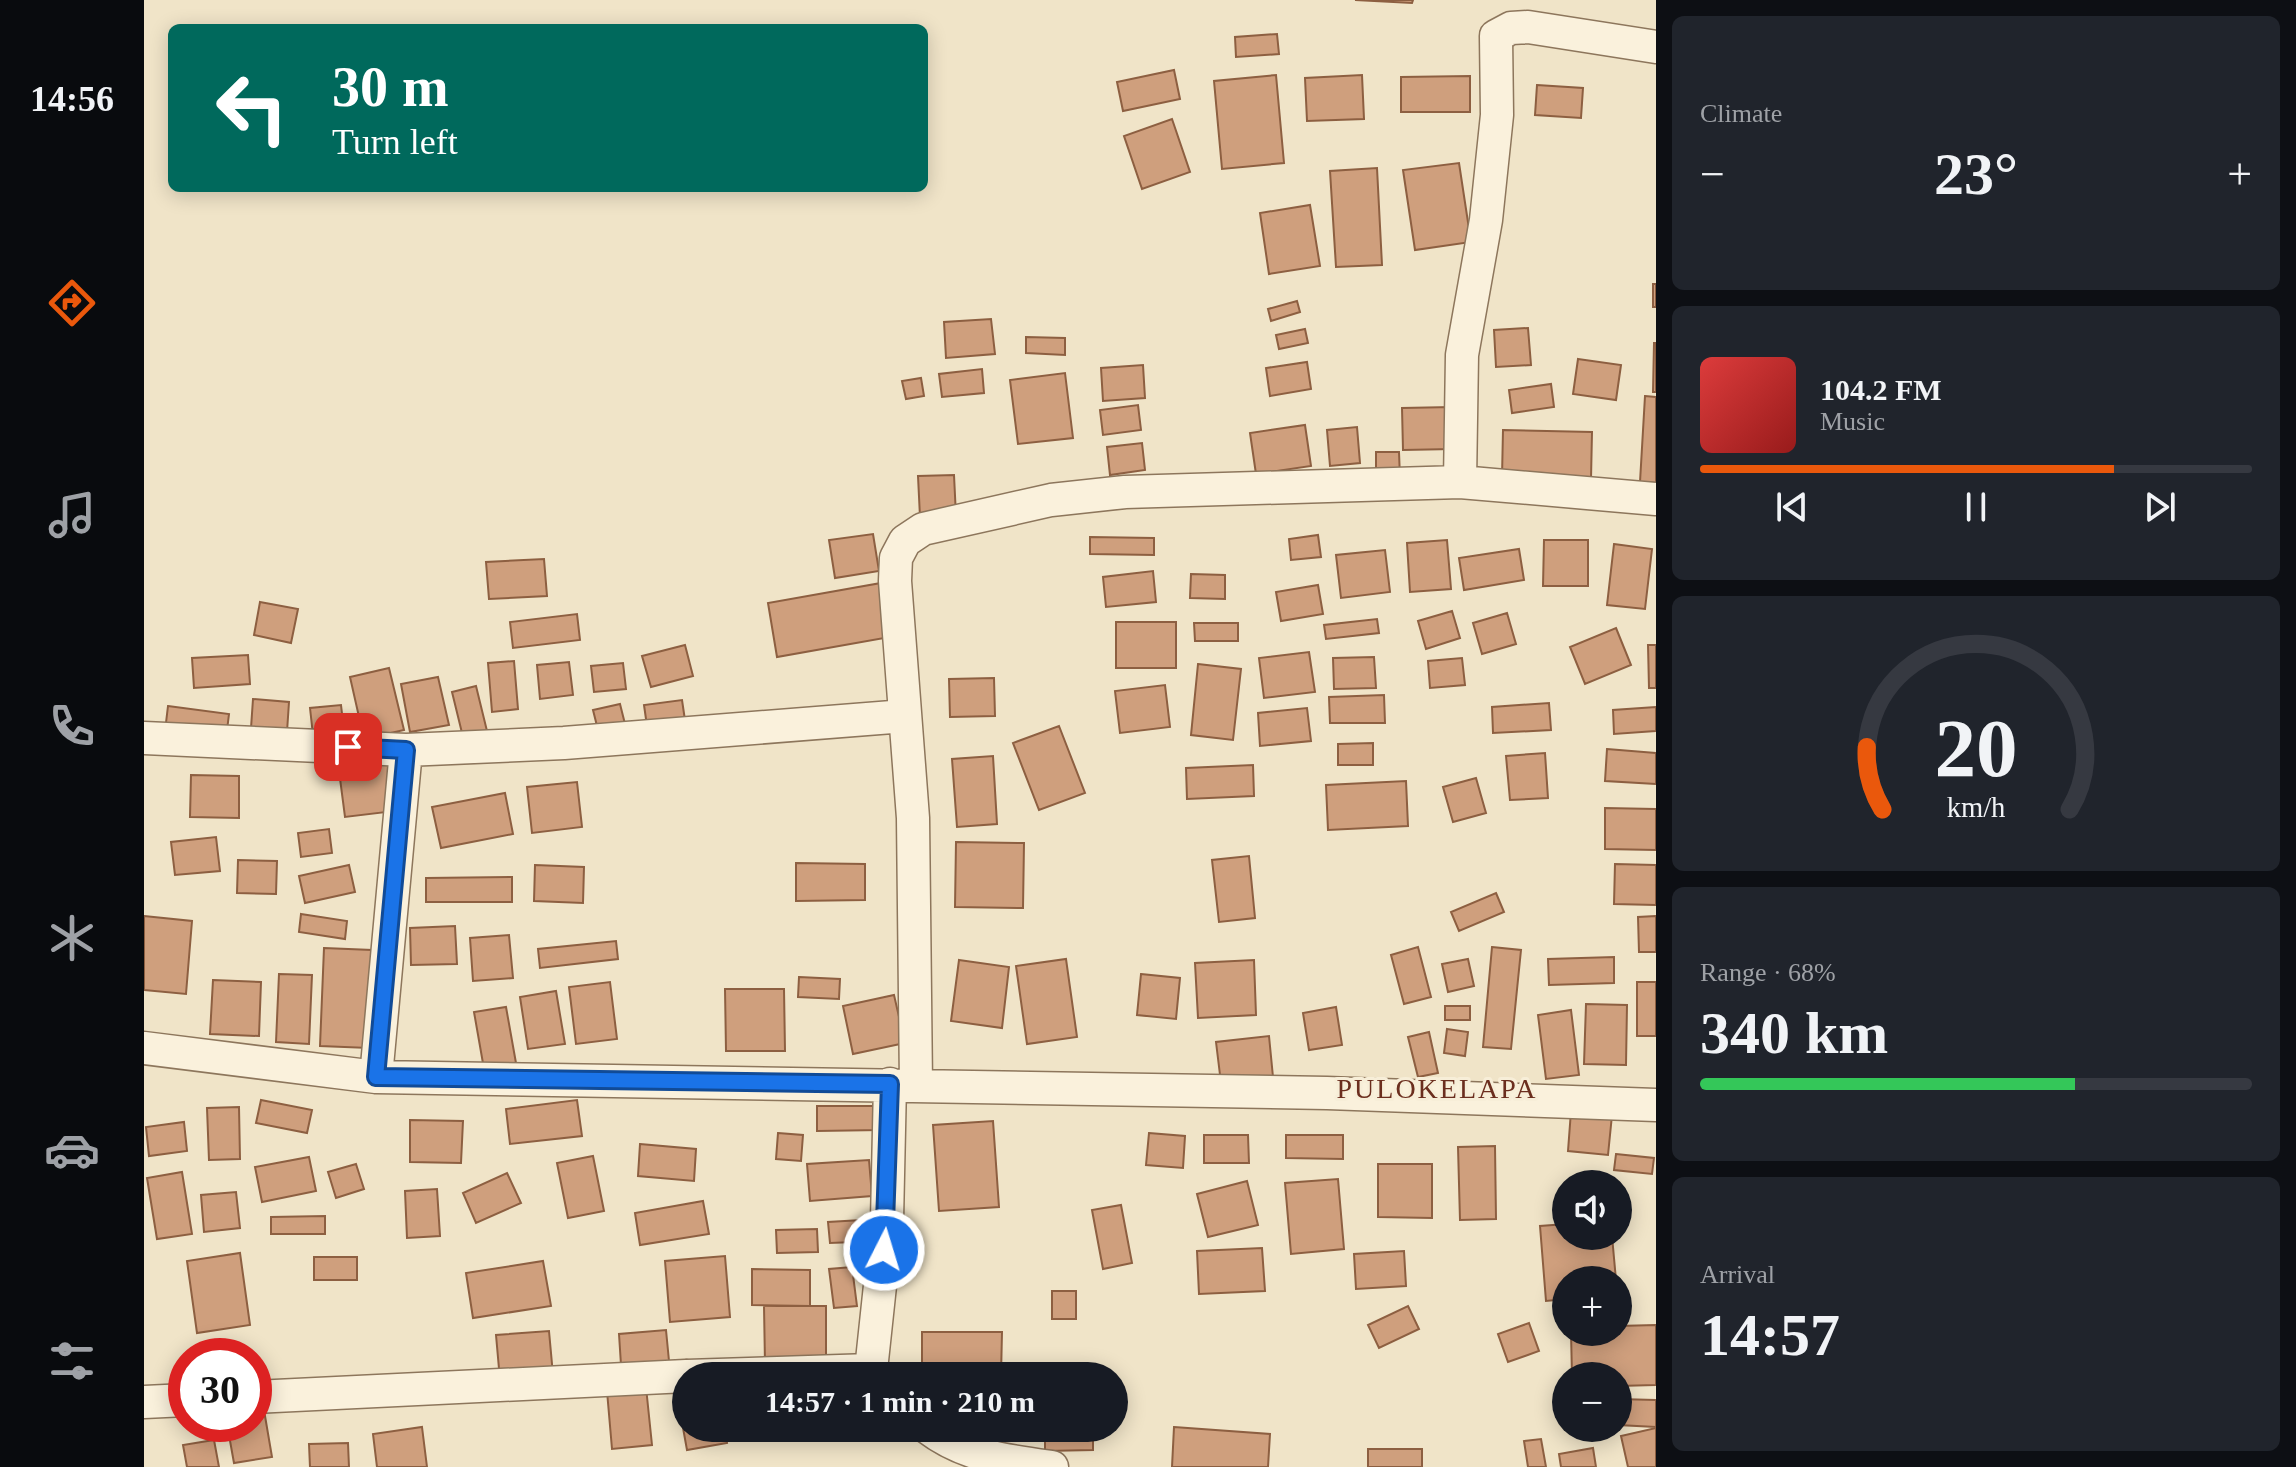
<!DOCTYPE html>
<html lang="en">
<head>
<meta charset="utf-8">
<style>
  body { margin:0; font-family:"Times New Roman",serif; background:#20242c; color:#f1f3f6; height:100vh; display:flex; flex-direction:column; font-size:30px; white-space:nowrap }
  * { box-sizing:border-box; margin:0 }
  p { font-size:26px; color:#9ea1a6 }
  .icon { flex:none; width:44px; height:44px; fill:none; stroke:currentColor; stroke-width:2; stroke-linecap:round; stroke-linejoin:round }
  .map { position:relative; flex:1; overflow:hidden }
  .panel { display:flex; flex-direction:column; gap:16px; padding:16px; background:#0d0f14; width:640px }
  .panel>* { flex:none }
  .guide { position:absolute; left:24px; top:24px; width:760px; height:168px; border-radius:12px; box-shadow:0 4px 20px #0003; background:#00695c; color:#fff; overflow:hidden }
  .fabs { position:absolute; left:1408px; top:1170px; display:grid; gap:16px }
  .fabs a { display:grid; place-items:center; width:80px; height:80px; border-radius:50%; background:#171b24; box-shadow:0 4px 20px #0003; font-size:40px }
  .speed { position:absolute; left:24px; top:1338px; display:flex; gap:16px; font-size:40px; font-weight:700; text-align:center }
  .speed>* { display:grid; place-content:center; width:104px; height:104px; border-radius:50%; background:#171b24; box-shadow:0 4px 20px #0003; line-height:1 }
  .speed .limit { border:12px solid #d22; background:#fff; color:#111 }
  .pin { position:absolute; display:grid; place-items:center; width:68px; height:68px; color:#fff; margin:-34px; border-radius:16px; box-shadow:0 4px 12px #0006 }
  .me { position:absolute; width:88px; margin:-44px; rotate:5deg; stroke-linejoin:round; filter:drop-shadow(0 0 6px #0008) }
  .turn { display:flex; align-items:center; gap:28px; height:168px; padding:0 32px; font-size:36px }
  .turn .icon { width:104px; height:104px; stroke-width:2.5 }
  .turn b { display:block; font-size:56px; line-height:68px }
  .big { font-size:60px; font-weight:600; line-height:1.1 }
  .panel .tile { flex:1; display:flex; flex-direction:column; justify-content:center; gap:12px; min-width:0; padding:0 28px; border-radius:12px; background:#20242c }
  .panel .dial { align-items:center; gap:0 }
  .dial svg { height:208px; overflow:visible; fill:none; stroke:#363941; stroke-width:7; stroke-linecap:round; text-anchor:middle }
  .dial text { fill:#f1f3f6; stroke:none }
  .song { display:flex; align-items:center; gap:24px }
  .cover { width:96px; height:96px; border-radius:12px; background:linear-gradient(135deg,hsl(0 70% 55%),hsl(0 70% 35%)) }
  .played { height:8px; border-radius:4px; background:linear-gradient(90deg,#ea580c 75%,#363941 75%) }
  .keys { display:flex; justify-content:space-around; direction:ltr }
  .heat { display:flex; justify-content:space-between; align-items:center; font-size:44px; direction:ltr }
  .charge { height:12px; border-radius:6px; background:linear-gradient(90deg,#34c759 68%,#363941 0) }
  .trip { position:absolute; left:528px; top:1362px; width:456px; height:80px; border-radius:40px; background:#171b24; box-shadow:0 4px 20px #0003; font-weight:600; line-height:80px; text-align:center }
  main { display:flex; flex:1; min-height:0 }
  .tab-bar { display:flex; flex-direction:column; width:144px; justify-content:space-around; align-items:center; background:#090b0e; color:#9ea1a6 }
  .tab-bar .icon { width:56px; height:56px }
  .tab-bar .current { color:#ea580c }
  .tab-bar b { font-size:36px; color:#f1f3f6 }
  .map>svg:first-child { display:block }
</style>
</head>
<body>
<main>
<nav class="tab-bar">
<b>14:56</b>
<svg class="icon current" aria-label="directions" viewBox="0 0 24 24"><path d="M12 3l9 9-9 9-9-9zM9 14v-3h6M13 9l2 2-2 2"/></svg>
<svg class="icon" aria-label="music" viewBox="0 0 24 24"><path d="M9 18V5l10-2v13"/><circle cx="6" cy="18" r="3"/><circle cx="16" cy="16" r="3"/></svg>
<svg class="icon" aria-label="phone" viewBox="0 0 24 24"><path d="M5 4h4l2 5-3 2q2 4 5 5l2-3 5 2v4C11 20 4 13 5 4z"/></svg>
<svg class="icon" aria-label="climate" viewBox="0 0 24 24"><path d="M12 3v18M4 7l16 10M4 17L20 7"/></svg>
<svg class="icon" aria-label="car" viewBox="0 0 24 24"><path d="M5 17H2v-5l4-1 3-4h7l3 4 3 1v5h-3M9 17h6M6 11h13"/><circle cx="7" cy="17" r="2"/><circle cx="17" cy="17" r="2"/></svg>
<svg class="icon" aria-label="filters" viewBox="0 0 24 24"><path d="M4 7h16M4 17h16"/><circle cx="9" cy="7" r="2"/><circle cx="15" cy="17" r="2"/></svg>
</nav>
<div class="map">
<svg width="1512" height="1467" viewBox="0 0 1512 1467">
  <rect width="100%" height="100%" fill="#f0e4c8"/>
  <path fill="#cf9f7d" stroke="#8d5f41" stroke-width="2" d="M1211,0H1269L1268,3Z
    M1133,34L1135,54L1092,57L1091,37Z
    M1030,70L1036,99L979,111L973,82Z
    M1132,75L1140,163L1078,169L1070,81Z
    M1218,75L1220,119L1163,121L1161,78Z
    M1326,76V112H1257V77Z
    M1393,85L1439,88L1437,118L1391,115Z
    M1028,119L1046,172L998,189L980,136Z
    M1315,163L1327,242L1271,250L1259,170Z
    M1233,168L1238,265L1192,267L1186,171Z
    M1166,205L1176,266L1125,274L1116,213Z
    M1509,284H1512V307H1509Z
    M1153,301L1156,312L1127,321L1124,309Z
    M847,319L851,354L802,358L800,322Z
    M1384,328L1387,365L1352,367L1350,330Z
    M1161,329L1164,343L1135,349L1132,335Z
    M882,337L921,338V355L882,353Z
    M1510,343H1512V392H1509Z
    M1434,359L1477,365L1472,400L1429,394Z
    M1163,362L1167,389L1126,396L1122,368Z
    M999,365L1001,398L959,401L957,368Z
    M838,369L840,393L798,397L795,374Z
    M921,373L929,438L874,444L866,380Z
    M777,378L780,396L762,399L758,381Z
    M1407,384L1410,407L1368,413L1365,390Z
    M1501,396L1512,397V483L1496,482Z
    M994,405L997,430L959,435L956,410Z
    M1308,407L1309,449L1259,450L1258,408Z
    M1161,425L1167,466L1112,474L1106,433Z
    M1213,427L1216,463L1186,466L1183,430Z
    M1359,430L1448,432L1447,479L1358,477Z
    M998,443L1001,470L966,475L963,447Z
    M1232,452H1255L1256,478H1232Z
    M810,475L812,516L776,517L774,476Z
    M729,534L735,571L691,578L685,540Z
    M1174,535L1177,557L1147,560L1145,539Z
    M946,537L1010,538V555L946,554Z
    M1303,540L1307,589L1266,592L1263,543Z
    M1400,540H1444V586H1399Z
    M1470,544L1508,549L1501,609L1463,605Z
    M1375,549L1380,580L1320,590L1315,558Z
    M1241,550L1246,592L1197,598L1192,555Z
    M400,559L403,596L345,599L342,562Z
    M1009,571L1012,602L962,607L959,577Z
    M1047,574L1081,575V599L1046,598Z
    M737,583L746,637L633,657L624,603Z
    M1174,585L1179,614L1137,621L1132,592Z
    M116,602L154,609L147,643L110,635Z
    M1308,611L1316,638L1282,649L1274,621Z
    M1363,613L1372,644L1338,654L1329,623Z
    M433,614L436,640L369,648L366,622Z
    M1233,619L1235,633L1182,639L1180,625Z
    M972,622H1032V668H972Z
    M1050,623H1094V641H1051Z
    M1472,628L1487,665L1441,684L1426,647Z
    M541,645L549,676L507,687L498,656Z
    M1504,645H1512V688H1505Z
    M1165,652L1171,692L1120,698L1115,658Z
    M104,655L106,684L50,688L48,658Z
    M1230,657L1232,688L1190,689L1189,658Z
    M1318,658L1321,685L1286,688L1284,661Z
    M370,661L374,709L348,712L344,663Z
    M425,662L429,695L396,699L393,665Z
    M479,663L482,689L450,692L447,666Z
    M1054,664L1097,669L1089,740L1047,735Z
    M245,668L260,730L220,739L206,677Z
    M294,677L305,725L266,732L257,684Z
    M850,678L851,716L806,717L805,679Z
    M1021,685L1026,727L976,733L971,691Z
    M332,686L343,731L319,737L308,692Z
    M1240,695L1241,723H1186L1185,697Z
    M109,699L145,702L143,732L107,728Z
    M538,700L542,727L504,733L500,705Z
    M1405,703L1407,730L1349,733L1348,707Z
    M476,704L482,728L455,734L449,710Z
    M197,705L200,731L169,735L166,708Z
    M24,706L85,714L82,738L21,731Z
    M1512,707V731L1470,734L1469,710Z
    M1163,708L1167,741L1116,746L1114,713Z
    M915,726L941,793L895,810L869,743Z
    M1229,743V765H1194V744Z
    M1463,749L1512,753V784L1461,781Z
    M1401,753L1404,798L1366,800L1362,756Z
    M849,756L853,824L813,827L808,759Z
    M244,757L251,811L201,817L194,763Z
    M1109,765L1110,796L1043,799L1042,768Z
    M47,775L95,776V818L46,817Z
    M1332,778L1342,813L1309,822L1299,787Z
    M1262,781L1264,826L1184,830L1182,785Z
    M433,782L438,827L388,833L383,787Z
    M361,793L369,834L297,848L288,807Z
    M1461,808L1512,809V850L1461,849Z
    M185,829L188,853L157,857L154,833Z
    M72,837L76,871L31,875L27,842Z
    M812,842L880,843L879,908L811,907Z
    M1105,856L1111,918L1075,922L1068,860Z
    M94,860L133,861L132,894L93,893Z
    M652,863L721,864V900L652,901Z
    M1471,864L1512,865V905L1470,904Z
    M205,865L211,892L161,903L155,876Z
    M391,865L440,867L439,903L390,901Z
    M368,877V902H282V878Z
    M1352,893L1360,912L1315,931L1307,912Z
    M157,914L203,921L201,939L155,932Z
    M0,916L48,921L42,994L0,990Z
    M1512,916V952H1495L1494,917Z
    M311,926L313,964L267,965L266,928Z
    M365,935L369,978L329,981L326,938Z
    M472,941L474,959L396,968L394,949Z
    M1274,947L1287,997L1260,1004L1247,955Z
    M1348,947L1377,950L1367,1049L1339,1047Z
    M180,948L228,950L225,1048L176,1046Z
    M1470,957V983L1405,985L1404,959Z
    M922,959L933,1037L883,1044L872,966Z
    M1324,959L1330,986L1304,992L1298,964Z
    M815,960L865,967L858,1028L807,1021Z
    M1110,960L1112,1015L1054,1018L1051,963Z
    M135,974L168,975L165,1044L132,1042Z
    M997,974L1036,978L1032,1019L993,1015Z
    M655,977L696,979L695,999L654,997Z
    M69,980L117,982L115,1036L66,1034Z
    M466,982L473,1039L432,1044L425,987Z
    M1493,982H1512V1036H1493Z
    M581,989H640L641,1051H582Z
    M412,991L421,1044L384,1049L376,997Z
    M750,995L761,1043L709,1054L699,1006Z
    M1442,1004L1483,1005L1482,1065L1440,1064Z
    M1301,1006H1326V1020H1301Z
    M362,1007L372,1063L340,1069L330,1012Z
    M1192,1007L1198,1045L1165,1050L1159,1013Z
    M1427,1010L1435,1075L1402,1079L1394,1015Z
    M1303,1029L1324,1032L1321,1056L1300,1053Z
    M1285,1032L1294,1073L1274,1077L1264,1037Z
    M1125,1036L1129,1077L1077,1083L1072,1042Z
    M117,1100L168,1110L163,1133L112,1123Z
    M433,1100L438,1136L366,1144L362,1109Z
    M673,1106H737V1130L673,1131Z
    M95,1107L96,1159L65,1160L63,1108Z
    M1427,1111L1468,1115L1464,1155L1424,1151Z
    M266,1120L319,1121L317,1163L266,1162Z
    M849,1121L855,1207L795,1211L789,1125Z
    M40,1122L43,1151L5,1156L2,1127Z
    M634,1133L659,1135L657,1161L632,1159Z
    M1005,1133L1041,1136L1039,1168L1002,1165Z
    M1060,1135H1104L1105,1163H1060Z
    M1142,1135H1199V1159L1142,1158Z
    M496,1144L552,1149L550,1181L494,1176Z
    M1351,1146L1352,1219L1316,1220L1314,1147Z
    M1472,1154L1510,1158L1508,1174L1470,1170Z
    M449,1156L460,1211L424,1218L413,1163Z
    M165,1157L172,1191L118,1202L111,1167Z
    M725,1160L728,1196L666,1201L663,1164Z
    M212,1164L220,1189L192,1198L184,1172Z
    M1234,1164H1288V1218L1234,1217Z
    M38,1172L48,1234L13,1239L3,1178Z
    M363,1173L377,1203L332,1223L319,1193Z
    M1194,1179L1200,1249L1147,1254L1141,1183Z
    M1103,1181L1114,1225L1064,1237L1053,1194Z
    M293,1189L296,1236L263,1238L261,1191Z
    M92,1192L96,1228L60,1232L57,1195Z
    M559,1201L565,1234L496,1245L491,1213Z
    M977,1205L988,1263L959,1269L948,1210Z
    M181,1216V1234H127V1217Z
    M735,1219L736,1241L686,1243L684,1222Z
    M1422,1224V1236H1468L1472,1280H1422V1299L1402,1301L1396,1226Z
    M673,1229L674,1252L633,1253L632,1230Z
    M1118,1248L1121,1291L1055,1294L1053,1251Z
    M1260,1251L1262,1286L1212,1289L1210,1254Z
    M96,1253L106,1325L53,1333L43,1261Z
    M581,1256L586,1317L526,1322L521,1261Z
    M170,1257H213V1280H170Z
    M399,1261L407,1306L329,1318L322,1273Z
    M708,1267L713,1306L690,1308L685,1269Z
    M608,1269L666,1270V1306L608,1305Z
    M908,1291H932V1319H908Z
    M620,1306H682V1363L621,1364Z
    M1264,1306L1275,1329L1235,1348L1224,1325Z
    M1385,1323L1395,1351L1364,1362L1354,1334Z
    M1512,1325V1385L1474,1386V1376H1428L1427,1332H1474V1326Z
    M522,1330L525,1361L477,1365L475,1334Z
    M405,1331L409,1375L356,1380L352,1335Z
    M778,1332H858L857,1376H778Z
    M502,1387L508,1445L468,1449L463,1391Z
    M542,1398V1428H581L583,1443L543,1450L534,1400Z
    M1474,1399L1512,1400V1427L1474,1425Z
    M121,1416L128,1457L90,1463L83,1424H110V1418Z
    M278,1427L283,1467H233L229,1434Z
    M1030,1427L1126,1434L1124,1467H1028Z
    M901,1428H949V1450L901,1451Z
    M1512,1428V1467H1484L1477,1436Z
    M1397,1439L1402,1467H1384L1380,1441Z
    M70,1440L75,1467H43L39,1445Z
    M204,1443L205,1467H166L165,1444Z
    M1449,1448L1452,1467H1417L1415,1454Z
    M1224,1449H1278V1467H1224Z"/>
  <g fill="none" stroke-linecap="round" stroke-linejoin="round">
    <g stroke="#8d765c" stroke-width="35">
      <path id="minor" d="M1316,482L1318,355L1342,220L1353,115L1352,36L1367,28L1384,27L1512,47
        M0,738L262,750L420,743L761,716
        M0,1048L232,1077L1183,1093L1512,1105
        M232,1077L262,750
        M772,1085L769,818L751,581L752,558L761,541L779,529L907,500L981,492L1316,482L1512,499
        M543,1376L727,1370
        M733,1376L727,1370L743,1220L746,1084
        M110,1397L542,1376
        M0,1402L42,1400
        M784,1428C821,1456 863,1461 908,1467"/>
    </g>
    <use href="#minor" stroke="#faf1dc" stroke-width="32"/>
  </g>
  <g fill="none" stroke-linecap="round" stroke-linejoin="round">
    <g stroke="#114b97" stroke-width="20">
      <path id="route" d="M204,747L262,750L232,1077L746,1084L740,1250"/>
    </g>
    <use href="#route" stroke="#1a73e8" stroke-width="14"/>
  </g>
  <g text-anchor="middle" dominant-baseline="central" stroke-width="6" stroke-linejoin="round" paint-order="stroke">
    <g font-size="28" letter-spacing="2" fill="#6b2e1e" stroke="#f7eed8">
      <text x="1293" y="1088">PULOKELAPA</text>
    </g>
  </g>
</svg>
<div class="fabs">
<a><svg class="icon" aria-label="sound" viewBox="0 0 24 24"><path d="M4 9h4l5-4v14l-5-4H4zM17 9q2 3 0 6"/></svg></a>
<a>+</a>
<a>−</a>
</div>
<div class="speed"><div class="limit">30</div></div>
<div class="pin" style="left:204px;top:747px;background:#d93025"><svg class="icon" aria-label="arrive" viewBox="0 0 24 24"><path d="M6 21V4h12l-3 4 3 4H6"/></svg></div>
<svg class="me" style="left:740px;top:1250px" viewBox="-20 -20 40 40"><circle r="17" fill="#1a73e8" stroke="#fff" stroke-width="3"/><path d="M0-11L8 9 0 5-8 9z" fill="#fff"/></svg>
<div class="trip">14:57 · 1 min · 210 m</div>
<div class="guide">
<div class="turn"><svg class="icon" aria-label="left" viewBox="0 0 24 24"><path d="M17 20v-9H6M10 6l-5 5 5 5"/></svg><div><b>30 m</b>Turn left</div></div>
</div>
</div>
<section class="panel">
<div class="tile"><p>Climate</p>
<div class="heat"><a>−</a><b class="big">23°</b><a>+</a></div>
</div>
<div class="tile">
<div class="song"><i class="cover"></i><div><b>104.2 FM</b><p>Music</p></div></div>
<div class="played"></div>
<div class="keys"><svg class="icon" aria-label="previous" viewBox="0 0 24 24"><path d="M18 5L8 12l10 7zM5 5v14"/></svg><svg class="icon" aria-label="pause" viewBox="0 0 24 24"><path d="M8 5v14M16 5v14"/></svg><svg class="icon" aria-label="next" viewBox="0 0 24 24"><path d="M6 5l10 7-10 7zM19 5v14"/></svg></div>
</div>
<div class="tile dial"><svg viewBox="0 0 100 80">
<path d="M14 69A42 42 0 1 1 86 69"/>
<path d="M14 69A42 42 0 0 1 8 45" stroke="#ea580c"/>
<text x="50" y="56" font-size="32" font-weight="700">20</text>
<text x="50" y="72" font-size="11">km/h</text>
</svg></div>
<div class="tile"><p>Range · 68%</p><b class="big">340 km</b><div class="charge"></div></div>
<div class="tile"><p>Arrival</p><b class="big">14:57</b></div>
</section>
</main>
</body>
</html>
